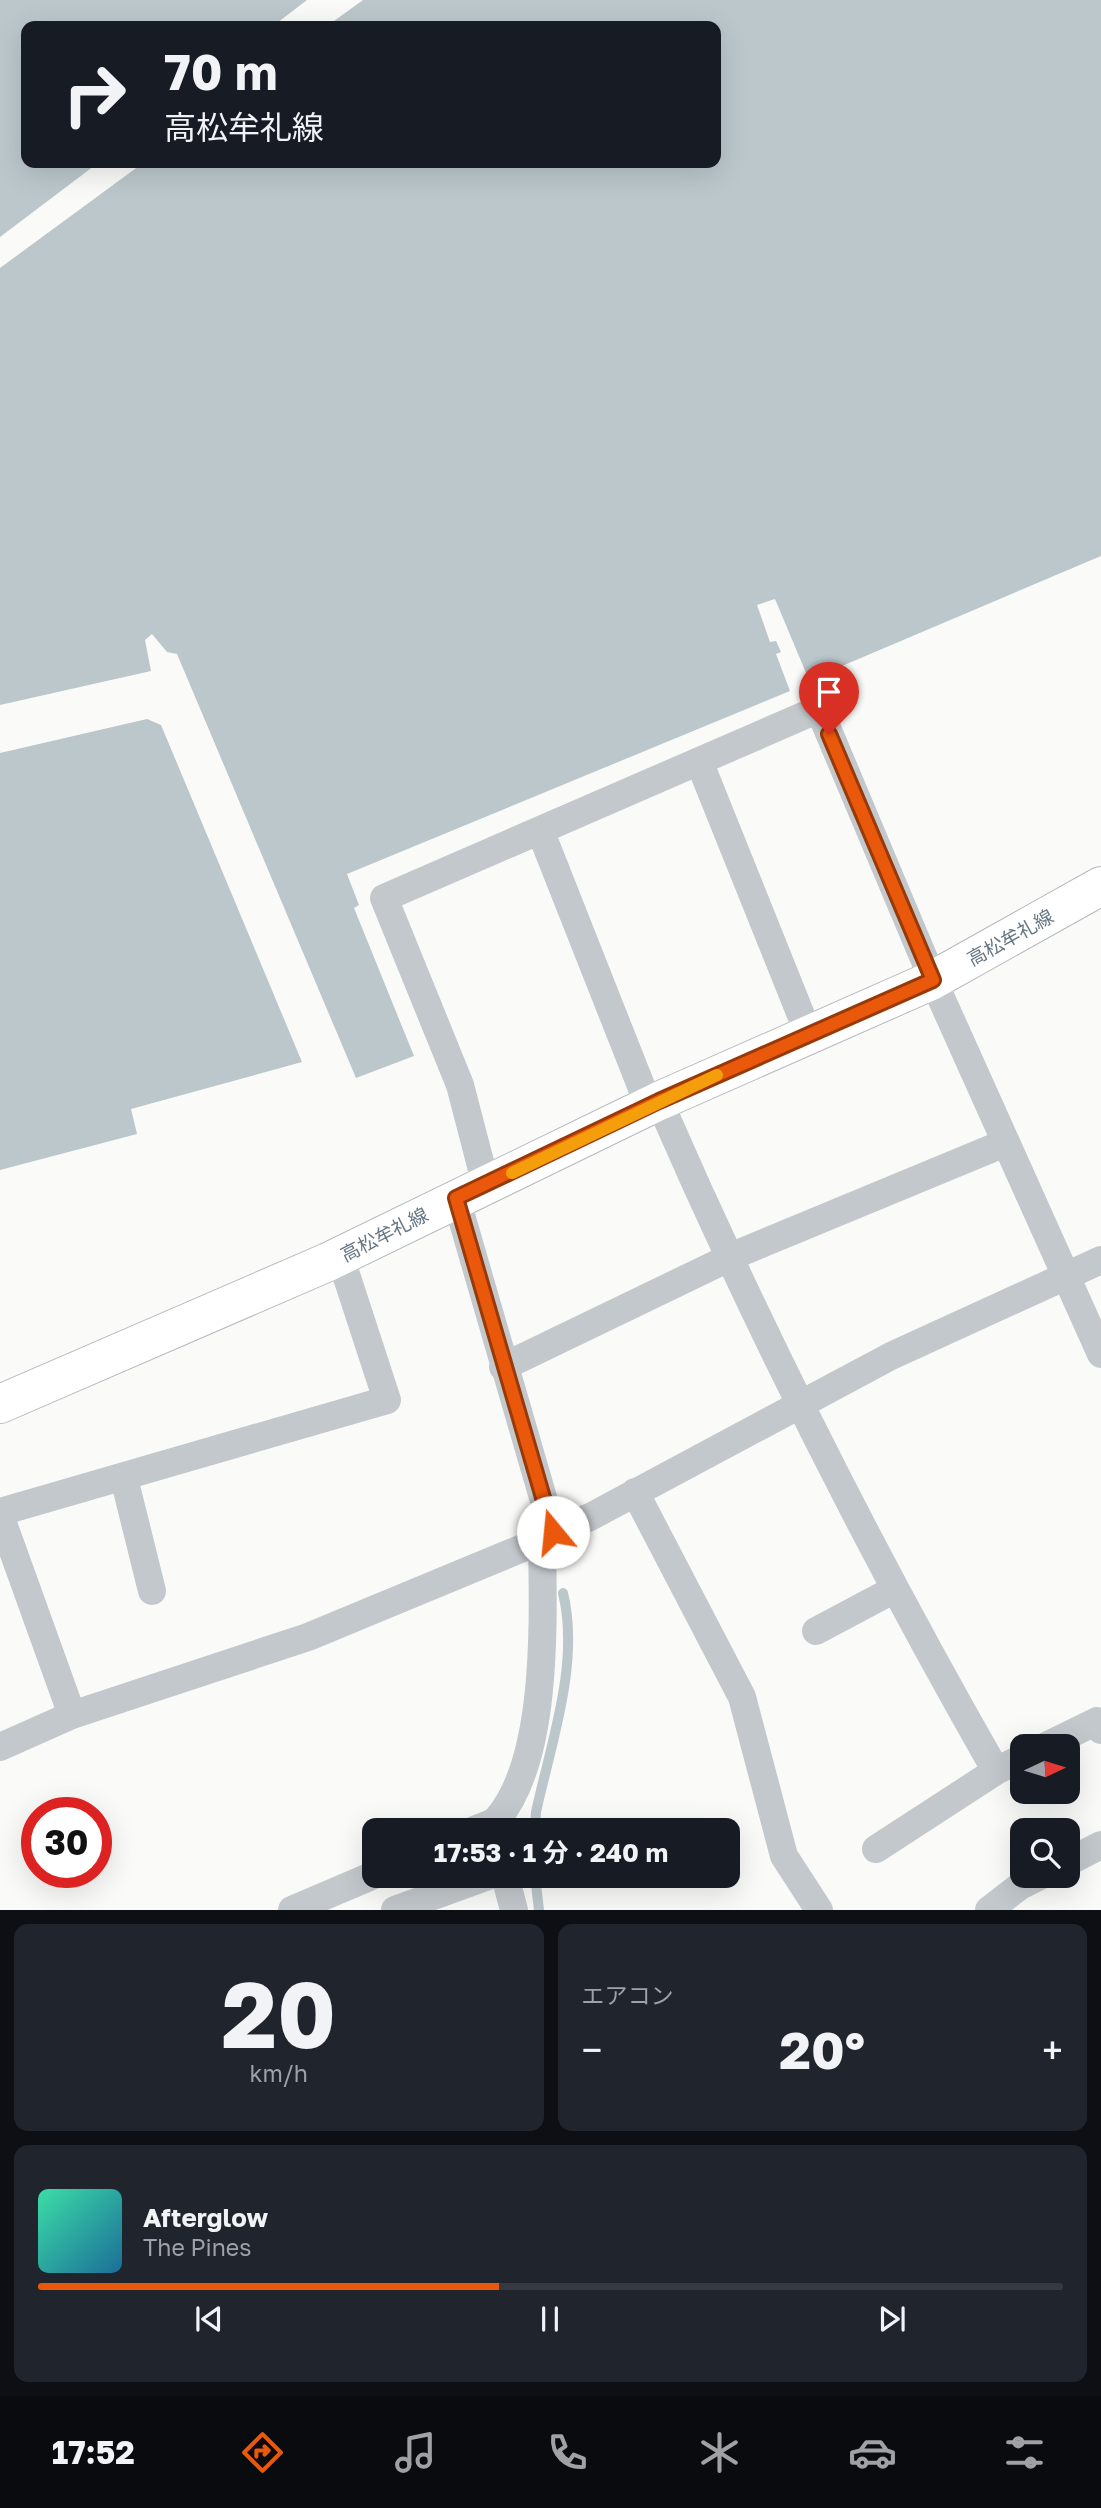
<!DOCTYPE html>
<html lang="ja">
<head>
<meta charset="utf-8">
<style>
  body { margin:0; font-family:"Golos Text","Noto Sans JP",sans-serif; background:#20242c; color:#f1f3f6; height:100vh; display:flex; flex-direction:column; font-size:26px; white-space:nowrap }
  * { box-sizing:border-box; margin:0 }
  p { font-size:23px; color:#9ea1a6 }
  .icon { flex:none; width:38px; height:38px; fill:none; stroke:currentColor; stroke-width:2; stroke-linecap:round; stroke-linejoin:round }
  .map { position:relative; height:1910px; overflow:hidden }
  .drawer { display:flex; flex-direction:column; gap:14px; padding:14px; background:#0d0f14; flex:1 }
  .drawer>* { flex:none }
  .banner { position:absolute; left:21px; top:21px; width:700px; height:147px; border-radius:14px; box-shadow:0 7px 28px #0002; background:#171b24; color:#f1f3f6; overflow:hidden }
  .needle { width:46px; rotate:86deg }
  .controls { position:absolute; left:1010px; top:1734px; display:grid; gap:14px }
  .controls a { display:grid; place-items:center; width:70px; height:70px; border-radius:14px; background:#171b24; box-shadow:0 7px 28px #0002; font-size:35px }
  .speed { position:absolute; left:21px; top:1797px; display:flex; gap:14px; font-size:35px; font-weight:700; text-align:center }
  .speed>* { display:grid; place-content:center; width:91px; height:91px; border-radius:50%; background:#171b24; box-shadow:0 7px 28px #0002; line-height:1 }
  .speed .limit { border:10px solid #d22; background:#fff; color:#111 }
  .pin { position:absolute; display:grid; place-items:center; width:60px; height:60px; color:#fff; margin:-72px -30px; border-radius:50% 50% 50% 0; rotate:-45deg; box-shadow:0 0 7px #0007 }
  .pin .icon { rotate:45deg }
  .me { position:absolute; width:77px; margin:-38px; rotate:343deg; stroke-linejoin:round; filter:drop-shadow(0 0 5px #0008) }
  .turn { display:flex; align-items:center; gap:24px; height:147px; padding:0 28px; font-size:32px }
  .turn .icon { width:91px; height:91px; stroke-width:2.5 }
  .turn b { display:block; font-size:49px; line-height:60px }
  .big { font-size:52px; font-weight:700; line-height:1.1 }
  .drawer .card { flex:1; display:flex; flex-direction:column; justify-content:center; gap:10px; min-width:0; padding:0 24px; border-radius:14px; background:#20242c }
  .drawer .dial { align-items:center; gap:0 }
  .dial b { font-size:91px; line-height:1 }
  .song { display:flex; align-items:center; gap:21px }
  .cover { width:84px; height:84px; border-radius:10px; background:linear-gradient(135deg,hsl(160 70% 55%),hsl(200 70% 35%)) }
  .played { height:7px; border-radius:4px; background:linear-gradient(90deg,#ea580c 45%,#363941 45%) }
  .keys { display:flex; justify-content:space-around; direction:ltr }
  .heat { display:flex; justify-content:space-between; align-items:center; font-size:38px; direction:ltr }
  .drawer .tiles { flex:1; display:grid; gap:14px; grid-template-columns:1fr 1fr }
  .card:last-child { grid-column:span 2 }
  .trip { position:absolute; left:362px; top:1818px; width:378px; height:70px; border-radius:14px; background:#171b24; box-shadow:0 7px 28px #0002; font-weight:700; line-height:70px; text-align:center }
  .dock { display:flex; height:112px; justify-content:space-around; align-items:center; background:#090b0e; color:#9ea1a6 }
  .dock .icon { width:49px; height:49px }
  .dock .active { color:#ea580c }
  .dock b { font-size:32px; color:#f1f3f6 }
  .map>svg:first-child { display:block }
</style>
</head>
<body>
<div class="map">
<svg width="1101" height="1910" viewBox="0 0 1101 1910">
  <rect width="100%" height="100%" fill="#fafaf8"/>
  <path fill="#bbc7cb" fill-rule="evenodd" d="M0,0H1101V556L809,680L775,599L757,605L770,642L776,641L781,652L776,654L790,691L347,874L359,905L354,908L414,1056L356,1078L177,654L167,652L152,634L145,640L151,671L0,705ZM26,26H716V163H26Z
    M147,719L161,725L302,1062L131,1109L137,1134L0,1170V753Z"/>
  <path fill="#fafaf8" d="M307,0H363L327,26H273Z
    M98,163H143L0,268V237Z"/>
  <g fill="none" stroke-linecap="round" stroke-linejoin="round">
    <path stroke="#bbc7cb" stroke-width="10" d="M535,1830L536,1812C551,1743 580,1663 563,1593
      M535,1876L539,1910"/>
    <g stroke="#b5babe" stroke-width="40">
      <path id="primary" d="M0,1404L328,1262L659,1101L933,980L1101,886"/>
    </g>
    <path stroke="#c3c8cc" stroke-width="28" d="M699,761L809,1035
      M540,830L649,1106
      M659,1101C759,1331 872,1554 996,1771L1022,1758
      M486,1185L460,1085L384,898L819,709L933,980L1101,1354
      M456,1198L553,1532
      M503,1367L737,1254L1005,1143
      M124,1478L152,1591
      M635,1492L742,1697L784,1856L819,1910
      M0,1512L387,1400L340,1256
      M0,1515L72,1715
      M816,1631L895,1589
      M1046,1746L1097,1721L1101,1730
      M0,1747L72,1715L308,1637L542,1540L553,1532L590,1517L891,1356L1101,1260
      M474,1830C481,1827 493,1824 498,1818C549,1757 543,1616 542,1540
      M876,1849L996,1771
      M1068,1862L1101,1845
      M505,1876L514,1910
      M292,1910L374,1875
      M395,1910L488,1876
      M989,1910L1020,1886L1040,1876"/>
    <use href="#primary" stroke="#fff" stroke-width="38"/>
  </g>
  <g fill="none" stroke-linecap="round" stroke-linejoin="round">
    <g stroke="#983908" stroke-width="18">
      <path id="route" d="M553,1532L456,1198L659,1101L933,980L829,734"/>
    </g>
    <use href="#route" stroke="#ea580c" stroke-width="12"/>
    <path stroke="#f59e0b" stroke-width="12" d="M512,1173L717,1075"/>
  </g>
  <g text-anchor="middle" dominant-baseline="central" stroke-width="7" stroke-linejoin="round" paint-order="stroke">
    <g font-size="19" fill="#657683" stroke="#fff">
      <text transform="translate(1010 937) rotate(-29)">高松牟礼線</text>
      <text transform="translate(384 1234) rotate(-27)">高松牟礼線</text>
    </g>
  </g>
</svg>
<div class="controls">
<a><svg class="needle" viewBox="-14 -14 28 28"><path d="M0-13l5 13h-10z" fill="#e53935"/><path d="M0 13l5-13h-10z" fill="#9ea1a6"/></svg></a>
<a><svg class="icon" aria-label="search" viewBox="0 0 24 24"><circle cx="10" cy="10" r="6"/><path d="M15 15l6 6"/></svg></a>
</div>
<div class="speed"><div class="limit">30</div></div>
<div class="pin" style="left:829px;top:734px;background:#d93025"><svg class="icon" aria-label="arrive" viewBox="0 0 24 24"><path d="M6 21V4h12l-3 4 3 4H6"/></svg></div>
<svg class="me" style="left:553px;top:1532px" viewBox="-20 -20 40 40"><circle r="19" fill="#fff"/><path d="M0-13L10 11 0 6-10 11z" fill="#ea580c"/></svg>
<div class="trip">17:53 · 1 分 · 240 m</div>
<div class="banner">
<div class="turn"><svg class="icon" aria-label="right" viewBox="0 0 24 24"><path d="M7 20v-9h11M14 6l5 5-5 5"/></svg><div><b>70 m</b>高松牟礼線</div></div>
</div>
</div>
<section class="drawer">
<div class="tiles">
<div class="card dial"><b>20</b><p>km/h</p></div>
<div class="card"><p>エアコン</p>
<div class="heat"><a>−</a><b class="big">20°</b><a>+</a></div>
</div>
<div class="card">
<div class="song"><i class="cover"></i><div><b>Afterglow</b><p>The Pines</p></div></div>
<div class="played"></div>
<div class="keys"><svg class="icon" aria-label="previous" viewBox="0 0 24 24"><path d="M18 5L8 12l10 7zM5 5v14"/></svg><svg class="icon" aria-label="pause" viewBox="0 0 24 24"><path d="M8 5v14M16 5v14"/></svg><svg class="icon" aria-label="next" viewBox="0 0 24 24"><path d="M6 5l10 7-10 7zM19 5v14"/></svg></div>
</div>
</div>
</section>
<nav class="dock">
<b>17:52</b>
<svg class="icon active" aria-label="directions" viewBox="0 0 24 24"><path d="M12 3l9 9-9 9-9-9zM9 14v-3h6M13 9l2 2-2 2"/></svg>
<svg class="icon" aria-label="music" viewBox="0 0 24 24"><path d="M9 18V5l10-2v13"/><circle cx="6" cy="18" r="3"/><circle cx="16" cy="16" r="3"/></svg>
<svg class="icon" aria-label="phone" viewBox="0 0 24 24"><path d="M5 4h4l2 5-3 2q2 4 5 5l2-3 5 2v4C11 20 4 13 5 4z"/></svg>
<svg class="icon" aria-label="climate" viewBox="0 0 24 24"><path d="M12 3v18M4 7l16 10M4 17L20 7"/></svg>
<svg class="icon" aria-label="car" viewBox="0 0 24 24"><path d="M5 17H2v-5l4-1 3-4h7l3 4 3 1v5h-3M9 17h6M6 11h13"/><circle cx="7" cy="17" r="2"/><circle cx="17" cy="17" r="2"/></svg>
<svg class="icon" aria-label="filters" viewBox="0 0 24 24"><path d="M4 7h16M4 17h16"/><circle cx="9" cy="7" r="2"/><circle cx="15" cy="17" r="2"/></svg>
</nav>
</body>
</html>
